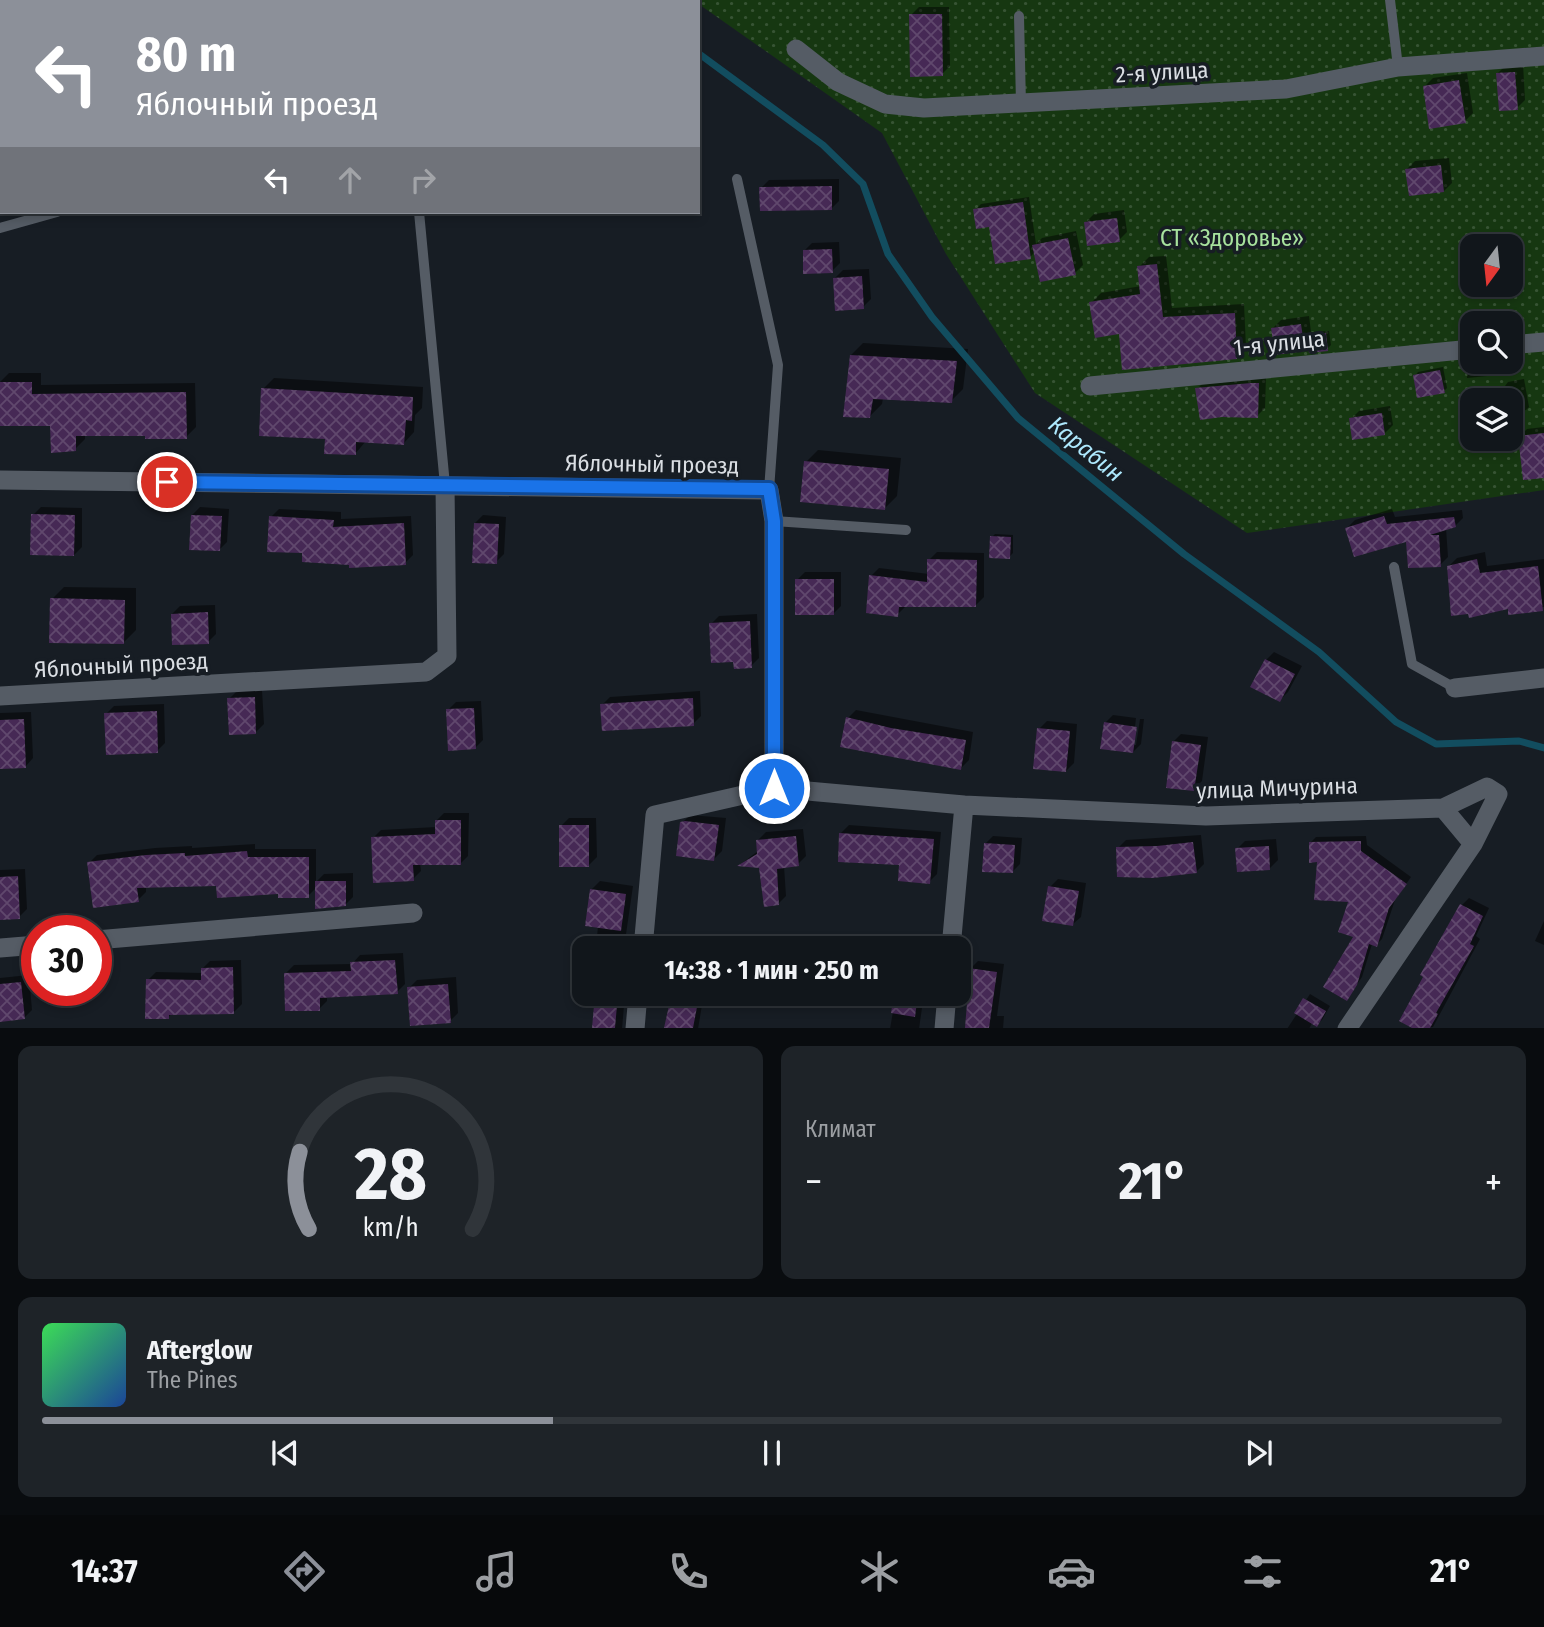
<!DOCTYPE html>
<html lang="ru">
<head>
<meta charset="utf-8">
<style>
  body { margin:0; font-family:"Fira Sans Condensed",sans-serif; background:#1e2328; color:#f1f3f6; height:100vh; display:flex; flex-direction:column; font-size:26px; white-space:nowrap }
  * { box-sizing:border-box; margin:0 }
  p { font-size:23px; color:#9c9fa3 }
  .icon { flex:none; width:38px; height:38px; fill:none; stroke:currentColor; stroke-width:2; stroke-linecap:round; stroke-linejoin:round }
  .map { position:relative; height:1028px; overflow:hidden }
  .side { display:flex; flex-direction:column; gap:18px; padding:18px; background:#090c0f; flex:1 }
  .side>* { flex:none }
  .guide { position:absolute; left:0px; top:0px; width:700px; height:214px; box-shadow:0 4px 10px #0003,0 0 0 2px #30353a; background:#8c9099; color:#fff; overflow:hidden }
  .needle { width:46px; rotate:195deg }
  .buttons { position:absolute; left:1460px; top:234px; display:grid; gap:14px }
  .buttons a { display:grid; place-items:center; width:63px; height:63px; border-radius:14px; background:#11161b; box-shadow:0 4px 10px #0003,0 0 0 2px #30353a; font-size:35px }
  .speed { position:absolute; left:21px; top:915px; display:flex; gap:14px; font-size:35px; font-weight:700; text-align:center }
  .speed>* { display:grid; place-content:center; width:91px; height:91px; border-radius:50%; background:#11161b; box-shadow:0 4px 10px #0003,0 0 0 2px #30353a; line-height:1 }
  .speed .limit { border:10px solid #d22; background:#fff; color:#111 }
  .pin { position:absolute; display:grid; place-items:center; width:60px; height:60px; color:#fff; margin:-30px; border:4px solid #fff; border-radius:50%; box-shadow:0 2px 7px #0007 }
  .me { position:absolute; width:77px; margin:-38px; rotate:0deg; stroke-linejoin:round; filter:drop-shadow(0 0 5px #0008) }
  .turn { display:flex; align-items:center; gap:24px; height:147px; padding:0 21px; font-size:32px }
  .turn .icon { width:91px; height:91px; stroke-width:2.5 }
  .turn b { display:block; font-size:49px; line-height:60px }
  .lanes { display:flex; align-items:center; height:66px; padding:0 21px; background:#0003; justify-content:center; gap:35px; direction:ltr }
  .lanes .off { opacity:.35 }
  .big { font-size:52px; font-weight:700; line-height:1.1 }
  .side .card { flex:1; display:flex; flex-direction:column; justify-content:center; gap:10px; min-width:0; padding:0 24px; border-radius:14px; background:#1e2328 }
  .side .dial { align-items:center; gap:0 }
  .dial svg { height:182px; overflow:visible; fill:none; stroke:#30353a; stroke-width:7; stroke-linecap:round; text-anchor:middle }
  .dial text { fill:#f1f3f6; stroke:none }
  .song { display:flex; align-items:center; gap:21px }
  .cover { width:84px; height:84px; border-radius:10px; background:linear-gradient(135deg,hsl(130 70% 55%),hsl(220 70% 35%)) }
  .played { height:7px; border-radius:4px; background:linear-gradient(90deg,#8c9099 35%,#30353a 35%) }
  .keys { display:flex; justify-content:space-around; direction:ltr }
  .heat { display:flex; justify-content:space-between; align-items:center; font-size:38px; direction:ltr }
  .side .tiles { flex:1; display:grid; gap:18px; grid-template-columns:1fr 1fr }
  .card:last-child { grid-column:span 2 }
  .trip { position:absolute; left:572px; top:936px; width:399px; height:70px; border-radius:14px; background:#11161b; box-shadow:0 4px 10px #0003,0 0 0 2px #30353a; font-weight:700; line-height:70px; text-align:center }
  .dock { display:flex; height:112px; justify-content:space-around; align-items:center; background:#07090b; color:#9c9fa3 }
  .dock .icon { width:49px; height:49px }
  .dock .selected { color:#8c9099 }
  .dock b { font-size:32px; color:#f1f3f6 }
  .map>svg:first-child { display:block }
</style>
</head>
<body>
<div class="map">
<svg width="1544" height="1029" viewBox="0 0 1544 1029">
  <defs>
    <pattern id="green-dots" width="8" height="8" patternUnits="userSpaceOnUse" patternTransform="scale(1.75)"><rect width="8" height="8" fill="#163711"/><path d="M2 2h.1M6 6h.1" fill="none" stroke="#375434" stroke-width="1.8" stroke-linecap="round"/></pattern>
    <pattern id="forest-firs" width="22" height="20" patternUnits="userSpaceOnUse" patternTransform="scale(1.75)"><rect width="22" height="20" fill="#163711"/><path d="M5 1l3.5 6h-7zM16 11l3.5 6h-7z" fill="#375434"/></pattern>
    <pattern id="building-cross-hatch" width="8" height="8" patternUnits="userSpaceOnUse" patternTransform="scale(1.75)"><rect width="8" height="8" fill="#462955"/><path d="M0 0l8 8M0 8l8-8" fill="none" stroke="#60486d"/></pattern>
  </defs>
  <rect width="100%" height="100%" fill="#171d24"/>
  <path fill="url(#green-dots)" fill-rule="evenodd" d="M700,0H1544V490L1247,533L1035,393L946,254L882,133L700,5ZM1472,247H1510V285H1472ZM1472,324H1510V362H1472ZM1472,401H1510V439H1472Z"/>
  <path fill="url(#forest-firs)" d="M0,0H527L2,2L0,163Z"/>
  <path fill="#0007" d="M919,7H949L950,66L942,74L911,15Z
    M1523,64L1525,100L1517,108L1498,73L1506,65Z
    M1467,73L1473,113L1465,121L1425,86L1433,78Z
    M1449,158L1452,183L1444,191L1407,169L1415,161Z
    M839,179V201L831,209L761,188L769,180Z
    M1029,197L1036,244L1042,238L1076,231L1083,265L1075,273L1035,252L1030,257L975,210L981,204Z
    M1124,210L1127,232L1119,240L1086,222L1094,214Z
    M839,242L840,263L832,271L804,251L812,243Z
    M1166,256L1172,308L1244,304L1246,348L1237,358L1120,332L1091,303L1101,293L1141,286L1139,267L1149,257Z
    M869,269L871,299L863,307L835,278L843,270Z
    M1309,316L1311,332L1329,331L1331,345L1327,349L1310,344L1304,350L1273,328L1281,320Z
    M863,343L968,349L963,389L951,401L883,398L882,404L870,416L851,355Z
    M1472,359V362H1491V372L1487,376L1467,378L1468,363Z
    M1443,367L1447,388L1444,391L1415,376L1418,372Z
    M9,373H41V385L195,383L196,427L186,437L147,434H85V439L75,449L52,424H0V382Z
    M1266,376L1265,408L1257,416L1197,389L1205,381Z
    M274,378L423,387L422,408L415,415L414,432L404,443L366,441L355,454L327,438L263,389Z
    M1524,379L1529,407L1526,410L1510,413V401H1508L1505,386L1508,382Z
    M1390,406L1393,425L1385,433L1351,419L1359,411Z
    M1544,427V476L1519,437L1527,429Z
    M818,450L901,458L897,496L884,509L806,462Z
    M41,507L82,508V547L74,555L33,515Z
    M200,507L229,509L227,542L219,550L192,515Z
    M279,509L341,512V519L411,516L413,555L405,563H350L304,552L271,517Z
    M1392,509L1395,517L1462,510L1463,518L1455,526L1446,528L1448,557L1440,565L1407,540L1347,528L1355,520Z
    M483,515L506,517L504,554L496,562L475,523Z
    M995,534L1013,535V553L1009,557L992,537Z
    M937,552L984,553V597L976,605L905,607L897,615L871,576L879,568L929,574V560Z
    M1485,552L1487,566L1544,559V607H1509L1449,566L1457,558Z
    M805,572H841V606L833,614L797,580Z
    M64,587L136,588V630L124,642L52,599Z
    M215,605L216,634L208,642L172,614L180,606Z
    M757,614L759,658L751,666L735,660L711,624L719,616Z
    M1274,652L1302,666L1288,692L1280,700L1266,660Z
    M262,690L264,724L256,732L229,699L237,691Z
    M700,691L701,716L693,724L602,705L610,697Z
    M481,701L483,740L475,748L448,710L456,702Z
    M164,704L165,743L157,751L106,714L114,706Z
    M856,710L973,732L969,760L961,768L848,718Z
    M31,712L33,758L26,766L0,767V713Z
    M1113,715L1136,718L1133,745H1136L1140,719H1144L1141,744L1133,752L1105,723Z
    M1047,721L1077,724L1074,763L1066,771L1039,729Z
    M1181,734L1208,737L1202,781L1194,789L1173,742Z
    M444,813H469L468,856L460,864L420,863L421,871L413,879L373,838L381,830L436,827V821Z
    M690,815L726,818L722,851L714,859L682,823Z
    M569,818H596L597,857L589,865L561,826Z
    M849,825L941,832L937,874L929,882L901,863L841,833Z
    M803,829L806,856L798,864L784,866L786,896L778,904L760,866L741,864L758,851V840L766,832Z
    M1201,835L1204,864L1196,872L1118,848L1126,840Z
    M993,836L1022,838L1020,864L1012,872L985,844Z
    M1366,836L1367,845L1411,877L1395,900L1382,939L1376,945L1372,944L1362,977L1347,999L1355,936L1350,900L1319,861L1310,843L1316,837Z
    M1276,839L1278,860L1270,868L1237,849L1245,841Z
    M255,844V849H316V882L324,874L353,873V897L345,905L316,888L308,896L218,884L146,886V892L138,900L89,863L97,855L155,848L192,846V848Z
    M25,869L27,909L19,917L0,918V870Z
    M1058,879L1086,883L1081,917L1073,924L1050,887Z
    M600,881L633,886L624,948H596L598,926L592,889Z
    M1469,898L1489,908L1476,936L1480,939L1433,1027L1415,1029L1401,1020L1462,905Z
    M1544,921V945L1535,941Z
    M680,943L704,946L703,948H674Z
    M403,953L405,984L397,992L327,996V1001L319,1009L286,973L294,965L352,964L360,955Z
    M241,960L242,1004L234,1012L172,1013L168,1018L148,980L156,972L203,973L202,969L210,961Z
    M978,961L1004,964L997,1016H1004L1003,1029H967L970,969Z
    M29,975L32,1010L24,1018L0,1020V978Z
    M456,977L458,1013L450,1021L409,988L417,980Z
    M592,994H625L622,1029H594L597,996Z
    M673,994H698L697,998L703,999L698,1029H666Z
    M896,994H924L919,1029H890Z
    M1310,994L1330,1006L1322,1020L1316,1025L1312,1023L1309,1029H1287Z"/>
  <g fill="none" stroke-linecap="round" stroke-linejoin="round">
    <path stroke="#124d5f" stroke-width="7" d="M604,0L608,2
      M698,53L823,145L863,184L888,254L932,317L1018,418L1184,554L1319,652L1396,722L1436,744L1519,741L1544,748"/>
    <path stroke="#124d5f" stroke-width="44" d="M352,2L357,0
      M0,115H2"/>
  </g>
  <path fill="url(#building-cross-hatch)" d="M909,14H942L943,76L910,77Z
    M1515,72L1518,110L1499,111L1496,73Z
    M1459,80L1466,123L1429,129L1423,86Z
    M1441,165L1444,192L1409,196L1405,169Z
    M832,186V210L760,211L759,187Z
    M1023,202L1031,259L995,264L989,227L976,229L973,209Z
    M1117,218L1120,242L1087,246L1084,222Z
    M1068,238L1076,275L1040,282L1032,245Z
    M832,249L833,273L803,274V250Z
    M1157,264L1163,317L1235,313L1237,359L1122,370L1119,334L1095,338L1089,302L1140,294L1137,266Z
    M862,276L864,309L835,311L833,278Z
    M1301,324L1305,351L1275,355L1271,328Z
    M1326,333L1328,351L1309,353L1307,335Z
    M850,355L957,361L952,403L873,399L870,418L843,417Z
    M1440,370L1445,393L1417,398L1413,375Z
    M0,382H32V394L186,392L187,439H145V436H76V451L51,453L50,426H0Z
    M1251,383H1259L1258,418L1222,417L1200,420L1195,388Z
    M261,388L413,397L412,421L406,420L404,445L356,442V455L324,454L325,439L259,436Z
    M1382,413L1385,435L1352,440L1349,418Z
    M1544,433V478L1523,480L1518,436Z
    M804,461L889,469L885,510L800,502Z
    M31,514L75,515L74,556L30,555Z
    M191,515L222,516L220,551L189,550Z
    M269,516L334,520L333,527L404,523L406,565L349,568V565L302,562V553L267,552Z
    M1384,516L1387,524L1454,517L1456,527L1430,535H1439L1441,567L1408,568L1406,542L1354,557L1345,528Z
    M474,523L499,524L497,564L472,563Z
    M990,536L1011,537L1010,559L989,558Z
    M927,559L977,560L976,607H899L898,617L866,613L869,575L927,582Z
    M1477,559L1480,573L1538,566L1543,611L1508,615V609L1469,618L1468,614L1451,616L1447,566Z
    M795,579H834V615H795Z
    M50,598L125,600L124,644L49,643Z
    M208,612L209,644L172,645L171,614Z
    M750,621L752,668L734,669L733,662L711,663L709,623Z
    M1265,659L1295,674L1280,702L1250,687Z
    M255,697L256,734L229,735L227,698Z
    M693,698L694,726L602,731L600,704Z
    M474,708L476,749L448,751L446,709Z
    M157,711L158,753L106,755L104,713Z
    M846,717L891,728L966,740L961,770L840,747Z
    M24,719L26,768L0,769V720Z
    M1104,722L1137,727L1133,753L1100,749Z
    M1037,728L1070,731L1066,772L1033,769Z
    M1172,741L1201,745L1194,791L1166,788Z
    M435,820H461V865H413L414,881L373,883L371,837L435,834Z
    M685,821L719,825L714,861L676,856L680,822Z
    M559,825H589V867H559Z
    M839,833L934,839L930,884L898,881L899,865L838,862Z
    M796,836L799,866L777,869L779,905L764,907L759,868L737,866L757,854L756,840Z
    M1361,841V851L1407,884L1389,908L1377,947L1369,944L1357,985L1347,1001L1323,987L1353,937L1338,932L1348,902L1314,900L1317,862L1309,863V842Z
    M1193,842L1197,873L1153,878L1117,877L1116,847L1157,846Z
    M984,843L1015,845L1013,873L982,872Z
    M1269,846L1270,870L1237,872L1235,848Z
    M247,851L248,857H309V898H278V894L217,898L216,886L137,888L139,902L93,908L87,862L146,855L185,853V856Z
    M18,876L20,919L0,920V877Z
    M315,881H346V906L315,909Z
    M1048,886L1079,891L1073,926L1042,921Z
    M590,889L626,894L621,931L585,926Z
    M1460,904L1483,916L1470,944L1474,946L1436,1013L1438,1014L1430,1028H1412L1399,1021L1423,977L1420,975Z
    M395,960L398,994L320,998V1011H285L284,973L351,971L350,962Z
    M233,967L234,1014L169,1015V1019H145L146,979L201,980V968Z
    M968,968L997,972L989,1028H965L967,1003L964,1002Z
    M21,982L25,1019L0,1022V984Z
    M448,984L451,1023L410,1026L407,987Z
    M595,994H618L615,1028H592Z
    M894,994H918L915,1017L891,1013Z
    M1303,998L1326,1011L1317,1027L1294,1013Z
    M670,1001L697,1007L693,1028H664Z"/>
  <g fill="none" stroke-linecap="round" stroke-linejoin="round">
    <path stroke="#555c65" stroke-width="10" d="M1390,0L1398,67
      M1019,16L1021,104
      M737,179L778,365L769,490
      M419,212L445,485
      M0,228L57,212
      M774,521L906,530
      M1394,567L1412,664L1455,688"/>
    <path stroke="#555c65" stroke-width="19" d="M796,49L838,82L885,104L924,108L1286,89L1398,67L1544,56
      M1510,345L1544,342
      M1090,386L1472,349
      M0,480L769,490L774,521V788
      M1455,688L1544,678
      M0,696L426,672L447,656L445,485
      M1443,808L1473,844
      M96,940L413,913
      M0,948L37,945
      M643,948L655,815L774,788L964,805L1206,816L1443,808L1487,787L1498,794L1473,844L1347,1029
      M951,948L964,805
      M635,1029L638,994
      M944,1029L947,994"/>
  </g>
  <g fill="none" stroke-linecap="round" stroke-linejoin="round">
    <g stroke="#114b97" stroke-width="18">
      <path id="route" d="M167,482L769,489L774,521V788"/>
    </g>
    <use href="#route" stroke="#1a73e8" stroke-width="12"/>
  </g>
  <g text-anchor="middle" dominant-baseline="central" stroke-width="7" stroke-linejoin="round" paint-order="stroke">
    <g font-size="23" fill="#dadee3" stroke="#171d24">
      <text transform="translate(1162 72) rotate(-3)">2-я улица</text>
      <text transform="translate(1279 343) rotate(-6)">1-я улица</text>
      <text transform="translate(652 464) rotate(1)">Яблочный проезд</text>
      <text transform="translate(121 665) rotate(-3)">Яблочный проезд</text>
      <text transform="translate(1277 788) rotate(-2)">улица Мичурина</text>
    </g>
    <g font-size="23" fill="#a7e29d" stroke="#171d24">
      <text x="1232" y="238">СТ «Здоровье»</text>
    </g>
    <g font-size="24" font-style="italic" fill="#aee9fe" stroke="#171d24">
      <text transform="translate(1086 449) rotate(39)">Карабин</text>
    </g>
  </g>
</svg>
<div class="buttons">
<a><svg class="needle" viewBox="-14 -14 28 28"><path d="M0-13l5 13h-10z" fill="#e53935"/><path d="M0 13l5-13h-10z" fill="#9c9fa3"/></svg></a>
<a><svg class="icon" aria-label="search" viewBox="0 0 24 24"><circle cx="10" cy="10" r="6"/><path d="M15 15l6 6"/></svg></a>
<a><svg class="icon" aria-label="layers" viewBox="0 0 24 24"><path d="M12 4l9 5-9 5-9-5zM3 14l9 5 9-5"/></svg></a>
</div>
<div class="speed"><div class="limit">30</div></div>
<div class="pin" style="left:167px;top:482px;background:#d93025"><svg class="icon" aria-label="arrive" viewBox="0 0 24 24"><path d="M6 21V4h12l-3 4 3 4H6"/></svg></div>
<svg class="me" style="left:774px;top:788px" viewBox="-20 -20 40 40"><circle r="17" fill="#1a73e8" stroke="#fff" stroke-width="3"/><path d="M0-11L8 9 0 5-8 9z" fill="#fff"/></svg>
<div class="trip">14:38 · 1 мин · 250 m</div>
<div class="guide">
<div class="turn"><svg class="icon" aria-label="left" viewBox="0 0 24 24"><path d="M17 20v-9H6M10 6l-5 5 5 5"/></svg><div><b>80 m</b>Яблочный проезд</div></div>
<div class="lanes"><svg class="icon" aria-label="left" viewBox="0 0 24 24"><path d="M17 20v-9H6M10 6l-5 5 5 5"/></svg><svg class="icon off" aria-label="ahead" viewBox="0 0 24 24"><path d="M12 20V5M6 11l6-6 6 6"/></svg><svg class="icon off" aria-label="right" viewBox="0 0 24 24"><path d="M7 20v-9h11M14 6l5 5-5 5"/></svg></div>
</div>
</div>
<section class="side">
<div class="tiles">
<div class="card dial"><svg viewBox="0 0 100 80">
<path d="M14 69A42 42 0 1 1 86 69"/>
<path d="M14 69A42 42 0 0 1 10 35" stroke="#8c9099"/>
<text x="50" y="56" font-size="32" font-weight="700">28</text>
<text x="50" y="72" font-size="11">km/h</text>
</svg></div>
<div class="card"><p>Климат</p>
<div class="heat"><a>−</a><b class="big">21°</b><a>+</a></div>
</div>
<div class="card">
<div class="song"><i class="cover"></i><div><b>Afterglow</b><p>The Pines</p></div></div>
<div class="played"></div>
<div class="keys"><svg class="icon" aria-label="previous" viewBox="0 0 24 24"><path d="M18 5L8 12l10 7zM5 5v14"/></svg><svg class="icon" aria-label="pause" viewBox="0 0 24 24"><path d="M8 5v14M16 5v14"/></svg><svg class="icon" aria-label="next" viewBox="0 0 24 24"><path d="M6 5l10 7-10 7zM19 5v14"/></svg></div>
</div>
</div>
</section>
<nav class="dock">
<b>14:37</b>
<svg class="icon selected" aria-label="directions" viewBox="0 0 24 24"><path d="M12 3l9 9-9 9-9-9zM9 14v-3h6M13 9l2 2-2 2"/></svg>
<svg class="icon" aria-label="music" viewBox="0 0 24 24"><path d="M9 18V5l10-2v13"/><circle cx="6" cy="18" r="3"/><circle cx="16" cy="16" r="3"/></svg>
<svg class="icon" aria-label="phone" viewBox="0 0 24 24"><path d="M5 4h4l2 5-3 2q2 4 5 5l2-3 5 2v4C11 20 4 13 5 4z"/></svg>
<svg class="icon" aria-label="climate" viewBox="0 0 24 24"><path d="M12 3v18M4 7l16 10M4 17L20 7"/></svg>
<svg class="icon" aria-label="car" viewBox="0 0 24 24"><path d="M5 17H2v-5l4-1 3-4h7l3 4 3 1v5h-3M9 17h6M6 11h13"/><circle cx="7" cy="17" r="2"/><circle cx="17" cy="17" r="2"/></svg>
<svg class="icon" aria-label="filters" viewBox="0 0 24 24"><path d="M4 7h16M4 17h16"/><circle cx="9" cy="7" r="2"/><circle cx="15" cy="17" r="2"/></svg>
<b>21°</b>
</nav>
</body>
</html>
